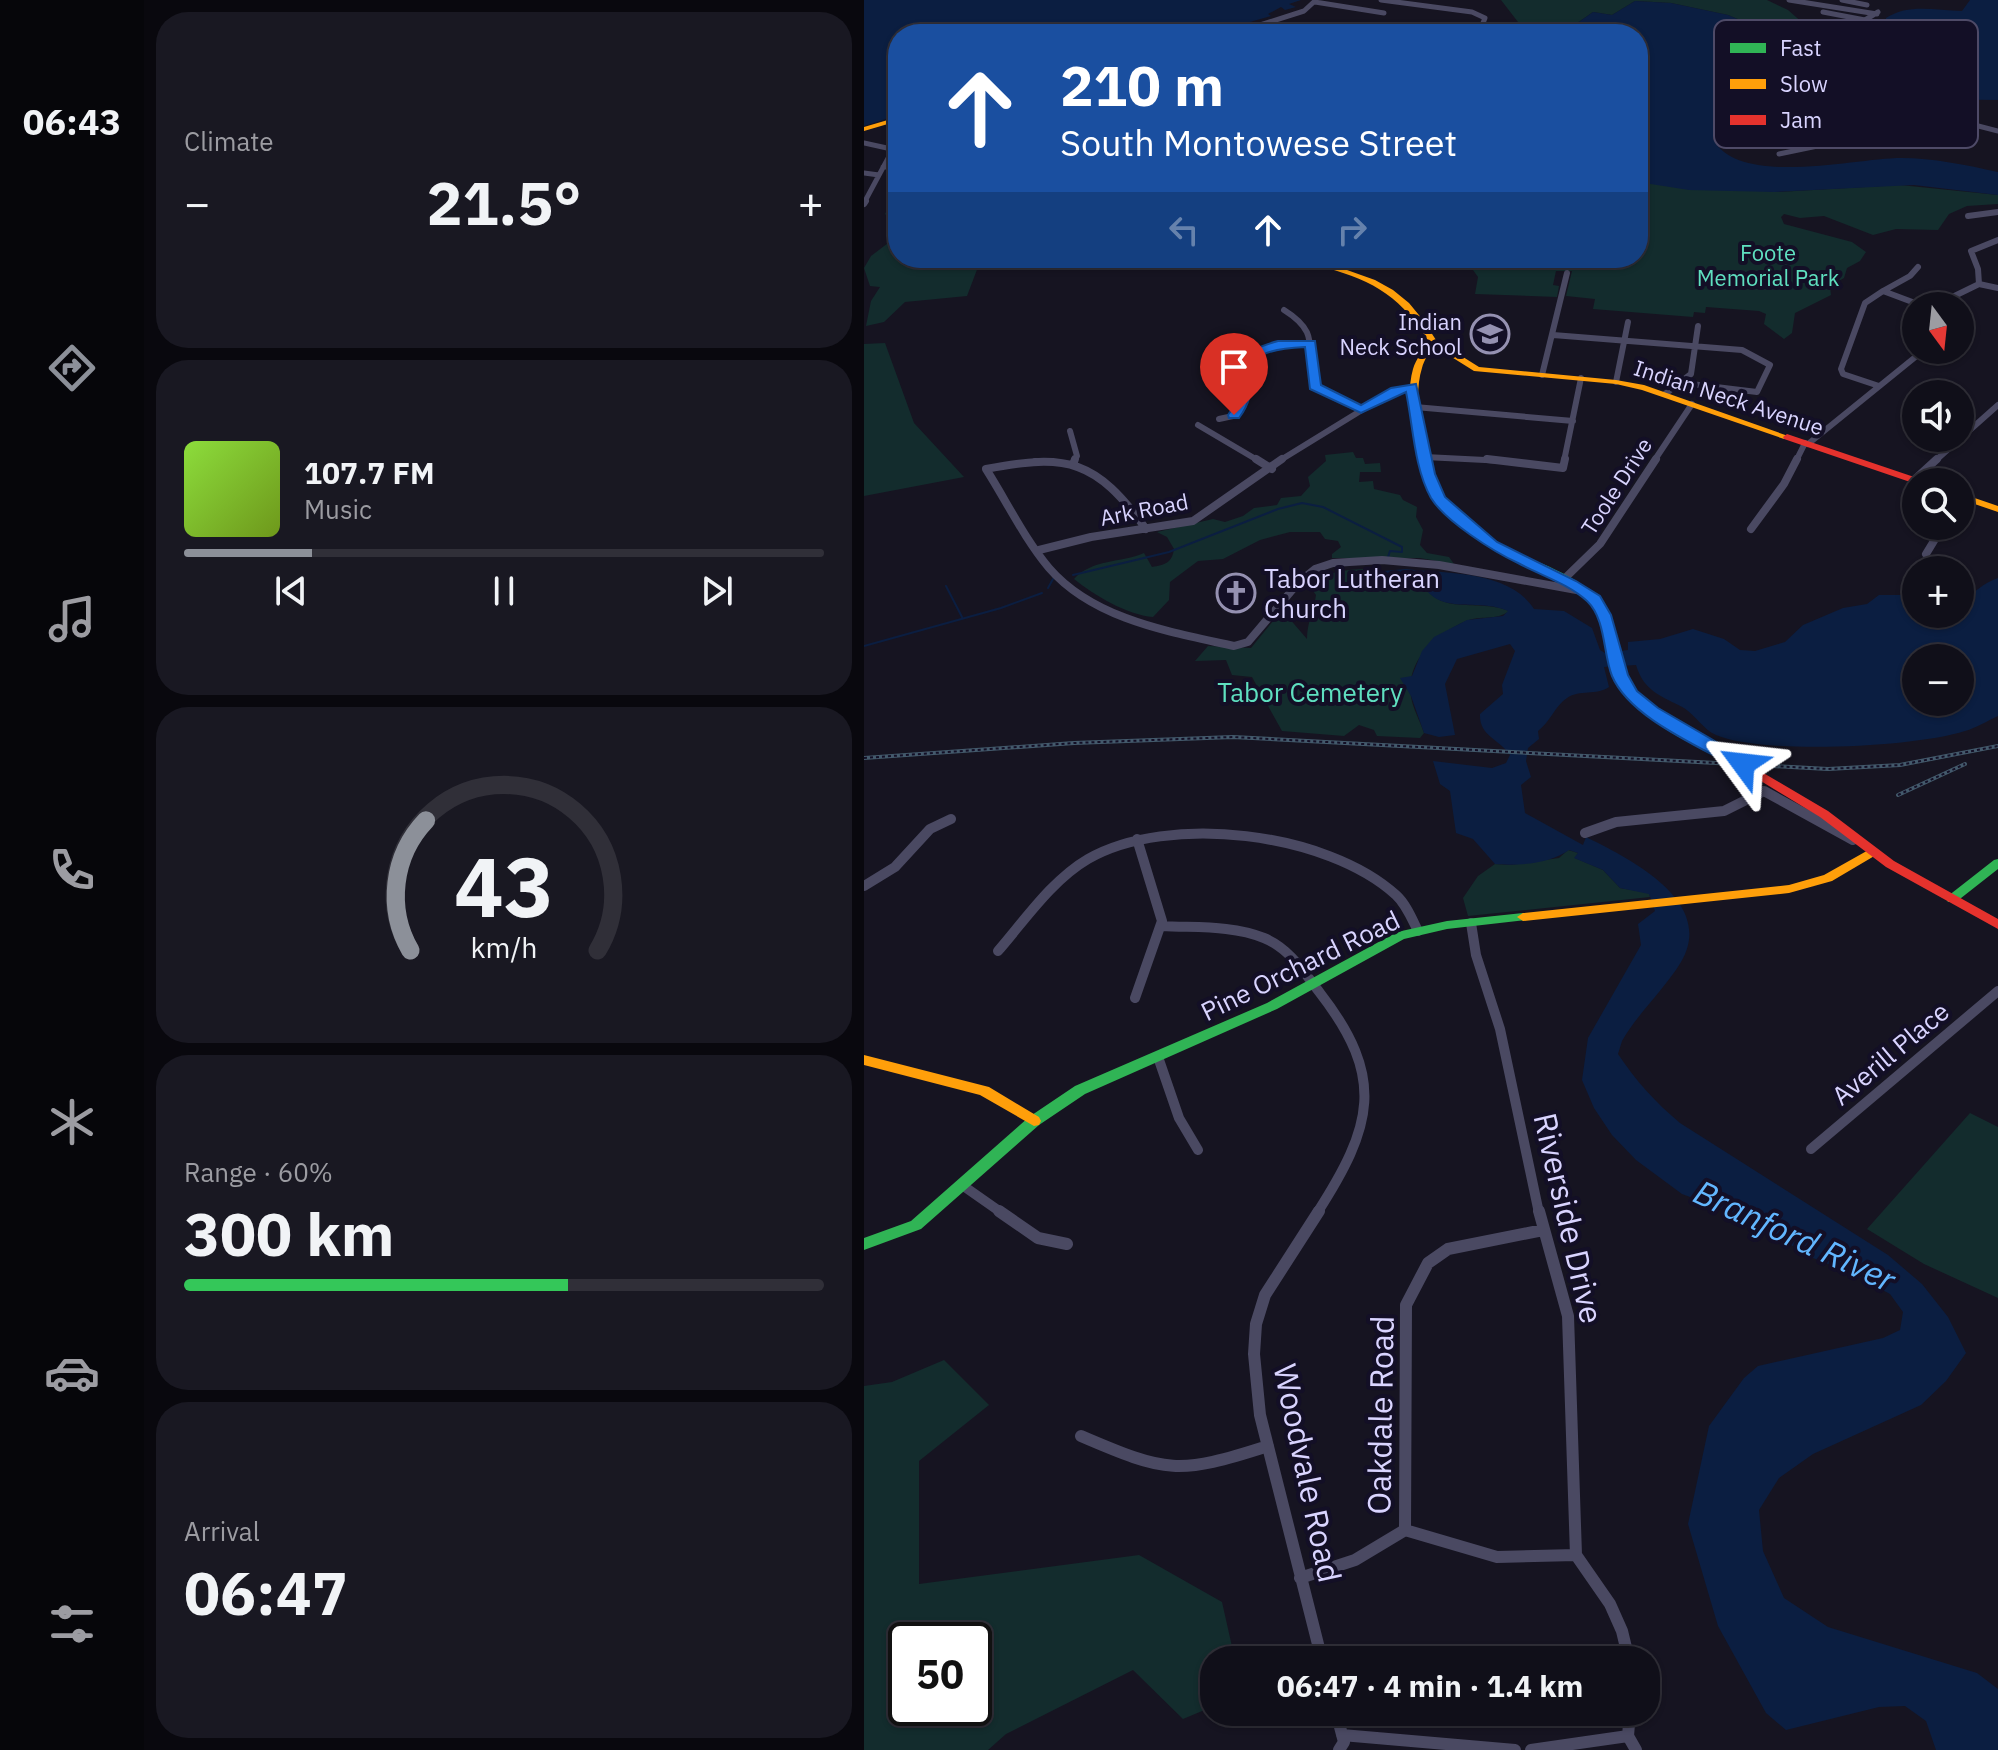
<!DOCTYPE html>
<html lang="en">
<head>
<meta charset="utf-8">
<style>
  body { margin:0; font-family:"IBM Plex Sans",sans-serif; background:#191822; color:#f1f3f6; height:100vh; display:flex; flex-direction:column; font-size:30px; white-space:nowrap }
  * { box-sizing:border-box; margin:0 }
  p { font-size:26px; color:#9c9ca2 }
  .icon { flex:none; width:44px; height:44px; fill:none; stroke:currentColor; stroke-width:2; stroke-linecap:round; stroke-linejoin:round }
  .map { position:relative; flex:1; overflow:hidden }
  .side { display:flex; flex-direction:column; gap:12px; padding:12px; background:#09080e; width:720px }
  .side>* { flex:none }
  .banner { position:absolute; left:24px; top:24px; width:760px; height:244px; border-radius:32px; box-shadow:0 2px 6px #0004,0 0 0 2px #302f38; background:#1a4fa0; color:#fff; overflow:hidden }
  .needle { width:52px; rotate:165deg }
  .controls { position:absolute; left:1038px; top:292px; display:grid; gap:16px }
  .controls a { display:grid; place-items:center; width:72px; height:72px; border-radius:50%; background:#100f19; box-shadow:0 2px 6px #0004,0 0 0 2px #302f38; font-size:40px }
  .speed { position:absolute; left:24px; top:1622px; display:flex; gap:16px; font-size:40px; font-weight:700; text-align:center }
  .speed>* { display:grid; place-content:center; width:104px; height:104px; border-radius:50%; background:#100f19; box-shadow:0 2px 6px #0004,0 0 0 2px #302f38; line-height:1 }
  .speed .limit { border:4px solid #111; border-radius:12px; background:#fff; color:#111 }
  .pin { position:absolute; display:grid; place-items:center; width:68px; height:68px; color:#fff; margin:-82px -34px; border-radius:50% 50% 50% 0; rotate:-45deg; box-shadow:0 0 8px #0007 }
  .pin .icon { rotate:45deg }
  .me { position:absolute; width:88px; margin:-44px; rotate:300deg; stroke-linejoin:round; filter:drop-shadow(0 0 6px #0008) }
  .turn { display:flex; align-items:center; gap:28px; height:168px; padding:0 40px; font-size:36px }
  .turn .icon { width:104px; height:104px; stroke-width:2.5 }
  .turn b { display:block; font-size:56px; line-height:68px }
  .lanes { display:flex; align-items:center; height:76px; padding:0 40px; background:#0003; justify-content:center; gap:40px; direction:ltr }
  .lanes .off { opacity:.35 }
  .big { font-size:60px; font-weight:700; line-height:1.1 }
  .side .card { flex:1; display:flex; flex-direction:column; justify-content:center; gap:12px; min-width:0; padding:0 28px; border-radius:32px; background:#191822 }
  .side .dial { align-items:center; gap:0 }
  .dial svg { height:208px; overflow:visible; fill:none; stroke:#302f38; stroke-width:7; stroke-linecap:round; text-anchor:middle }
  .dial text { fill:#f1f3f6; stroke:none }
  .song { display:flex; align-items:center; gap:24px }
  .cover { width:96px; height:96px; border-radius:12px; background:linear-gradient(135deg,hsl(90 70% 55%),hsl(80 70% 35%)) }
  .played { height:8px; border-radius:4px; background:linear-gradient(90deg,#8c9099 20%,#302f38 20%) }
  .keys { display:flex; justify-content:space-around; direction:ltr }
  .heat { display:flex; justify-content:space-between; align-items:center; font-size:44px; direction:ltr }
  .charge { height:12px; border-radius:6px; background:linear-gradient(90deg,#34c759 60%,#302f38 0) }
  .trip { position:absolute; left:336px; top:1646px; width:460px; height:80px; border-radius:32px; background:#100f19; box-shadow:0 2px 6px #0004,0 0 0 2px #302f38; font-weight:700; line-height:80px; text-align:center }
  main { display:flex; flex:1; min-height:0 }
  .tabs { display:flex; flex-direction:column; width:144px; justify-content:space-around; align-items:center; background:#06060a; color:#9c9ca2 }
  .tabs .icon { width:56px; height:56px }
  .tabs .on { color:#8c9099 }
  .tabs b { font-size:36px; color:#f1f3f6 }
  .map>svg:first-child { display:block }
</style>
</head>
<body>
<main>
<nav class="tabs">
<b>06:43</b>
<svg class="icon on" aria-label="directions" viewBox="0 0 24 24"><path d="M12 3l9 9-9 9-9-9zM9 14v-3h6M13 9l2 2-2 2"/></svg>
<svg class="icon" aria-label="music" viewBox="0 0 24 24"><path d="M9 18V5l10-2v13"/><circle cx="6" cy="18" r="3"/><circle cx="16" cy="16" r="3"/></svg>
<svg class="icon" aria-label="phone" viewBox="0 0 24 24"><path d="M5 4h4l2 5-3 2q2 4 5 5l2-3 5 2v4C11 20 4 13 5 4z"/></svg>
<svg class="icon" aria-label="climate" viewBox="0 0 24 24"><path d="M12 3v18M4 7l16 10M4 17L20 7"/></svg>
<svg class="icon" aria-label="car" viewBox="0 0 24 24"><path d="M5 17H2v-5l4-1 3-4h7l3 4 3 1v5h-3M9 17h6M6 11h13"/><circle cx="7" cy="17" r="2"/><circle cx="17" cy="17" r="2"/></svg>
<svg class="icon" aria-label="filters" viewBox="0 0 24 24"><path d="M4 7h16M4 17h16"/><circle cx="9" cy="7" r="2"/><circle cx="15" cy="17" r="2"/></svg>
</nav>
<section class="side">
<div class="card"><p>Climate</p>
<div class="heat"><a>−</a><b class="big">21.5°</b><a>+</a></div>
</div>
<div class="card">
<div class="song"><i class="cover"></i><div><b>107.7 FM</b><p>Music</p></div></div>
<div class="played"></div>
<div class="keys"><svg class="icon" aria-label="previous" viewBox="0 0 24 24"><path d="M18 5L8 12l10 7zM5 5v14"/></svg><svg class="icon" aria-label="pause" viewBox="0 0 24 24"><path d="M8 5v14M16 5v14"/></svg><svg class="icon" aria-label="next" viewBox="0 0 24 24"><path d="M6 5l10 7-10 7zM19 5v14"/></svg></div>
</div>
<div class="card dial"><svg viewBox="0 0 100 80">
<path d="M14 69A42 42 0 1 1 86 69"/>
<path d="M14 69A42 42 0 0 1 20 19" stroke="#8c9099"/>
<text x="50" y="56" font-size="32" font-weight="700">43</text>
<text x="50" y="72" font-size="11">km/h</text>
</svg></div>
<div class="card"><p>Range · 60%</p><b class="big">300 km</b><div class="charge"></div></div>
<div class="card"><p>Arrival</p><b class="big">06:47</b></div>
</section>
<div class="map">
<svg width="1134" height="1750" viewBox="0 0 1134 1750">
  <rect width="100%" height="100%" fill="#161421"/>
  <path fill="#132c2d" fill-rule="evenodd" d="M637,0H903L924,10L940,24H960L990,41L899,30L864,15L807,3L771,1L748,15L729,12L712,24L705,34H613L647,30L654,22Z
    M774,177L912,192L1036,185L1134,195V204L1103,206L1085,214L1074,230L1032,229L1009,235L960,216L936,218L920,214L917,217L920,224L988,242L1002,252L996,261L983,268L980,278L966,286L967,295L931,313L928,333L920,339L900,324L902,314L895,311L842,307L841,313L830,312L829,317L729,309L731,299L702,296L708,271H692L689,285L695,286L693,297L611,294L614,277L604,263L544,261V258H774Z
    M34,189V258H123L114,267L103,296L41,302L20,322L2,326L7,301L16,287L6,286L0,268L7,256L32,237L26,223L28,220L21,214Z
    M21,343L50,423L100,477L0,496V344Z
    M489,452L492,458H499L501,464L516,463L517,472H496L495,482L509,481L510,489L536,495L539,500L553,507L552,517L559,530L556,545L563,553L585,557L590,564L556,558H468V554L477,547L474,541L461,539L456,532H426L396,540L359,559L334,561L306,582L305,600L289,617C263,615 230,595 210,579C228,559 257,563 280,553L288,567C301,565 308,563 310,549L303,537L293,532L349,519L361,522L379,516L390,508L413,505L417,498L437,496L446,486L444,477L462,461L461,455Z
    M503,569L541,582H558C575,617 615,598 645,611C633,621 616,615 602,621C573,634 541,660 547,697C549,709 556,721 560,733L556,738L513,736L510,730L495,725L480,736L418,731L388,677L368,675L362,660L331,661L344,646L387,648L418,610L443,639C443,622 450,611 452,595L447,588C461,570 482,570 503,569Z
    M704,850L714,853L711,858L739,870L756,888L785,893L786,897L604,916L599,898L614,876L631,864L647,865L695,858Z
    M1106,1113L1134,1127V1298L1060,1264L1003,1229Z
    M80,1360L125,1405L55,1461V1584L275,1555L358,1602L371,1660H350V1706L319,1719L269,1670L142,1734L124,1750H0V1386L28,1382ZM42,1640H110V1708H42Z"/>
  <path fill="#0b1e41" fill-rule="evenodd" d="M0,0H437L425,4L432,7L421,10L417,7L404,14L407,16L344,34H34V115L0,126Z
    M1106,0H1134V100L1059,99L1002,110L1005,112L878,128L849,136V139C875,188 991,158 1037,158C1069,158 1102,165 1134,172V195L1050,185L910,192L825,190L774,182V34H705L712,24L729,12L748,15L771,1L807,3L864,15L899,30L982,42L1016,35L1020,32L1022,18C1046,3 1071,11 1098,11Z
    M542,569C583,574 645,570 670,609L700,611L728,628L736,650L741,653L764,650V642L796,639L829,629L860,639L876,650L891,651L921,642L939,625L979,608L1003,604L1015,595H1052V614H1096V600C1111,594 1118,583 1134,578V716C1123,721 1112,728 1101,731C1052,747 899,755 852,735C840,730 831,715 820,708C798,696 780,692 772,665L740,667L745,687C732,696 716,689 703,698C691,706 686,722 674,731L675,739L664,748L662,761L667,777L657,785L661,813L719,845L722,837C764,858 853,901 817,962C800,990 774,1013 758,1041L754,1054C772,1081 791,1102 816,1123L1024,1255L1058,1284L1084,1317L1102,1353L1082,1381L1057,1405L949,1454L915,1478L895,1510L899,1551L920,1598L964,1627L1113,1673L1134,1689V1750H1072L1062,1721L1041,1706L1015,1707L922,1730L902,1713L854,1626L824,1524L845,1426L880,1378L894,1366L1019,1338L1036,1330L1039,1312L1026,1294L987,1273L949,1258L880,1217L818,1194L772,1160L748,1135L730,1108L718,1080L724,1038L777,945L774,924L791,911L785,894L756,888L739,870L710,858L714,853L705,850C686,864 653,866 631,864L609,839L592,833L586,791L576,784L569,761L628,768L642,763L646,755C635,739 615,736 616,714L639,694L638,685L651,651L646,644L593,659L581,684L591,735L575,737L560,733L547,696L536,678L548,676L558,651L570,637L603,620L639,616L644,611C614,597 575,617 558,583L541,582L508,572ZM1052,658H1096V702H1052Z"/>
  <g fill="none" stroke-linecap="round" stroke-linejoin="round">
    <path stroke="#0b1e41" stroke-width="2" d="M209,575L305,552L414,509L438,503L459,507L538,547V552L526,551L524,557
      M82,586L98,617
      M184,588L189,579
      M0,646L137,608L178,593"/>
    <path stroke="#4a4962" stroke-width="5" d="M517,0L608,12L621,18L619,23
      M925,0L1013,14
      M978,0L1003,5
      M451,2L520,13
      M959,12L1001,20L1014,12
      M402,24L429,34
      M504,26L516,27L510,29Z
      M368,34L440,11L452,0
      M495,34L498,29L504,28
      M548,34L563,30H551L554,32
      M0,143L32,150
      M915,154L1064,123L1099,122L1134,131
      M19,167H34
      M0,173L15,175
      M0,203L29,149"/>
    <path stroke="#4a4962" stroke-width="6" d="M0,204L2,201
      M1104,216L1134,212
      M146,259L151,258
      M1054,267L1046,276L1019,291L1059,306
      M1115,284L1134,288
      M1070,306L1115,284L1114,269L1107,251L1134,240
      M420,310C460,335 439,350 451,387L497,410
      M689,335L878,350L906,365L893,392L819,383
      M678,375L703,273
      M752,382L764,322
      M1015,386L979,374L977,369L1001,303L1019,291
      M801,394L827,374L834,326
      M551,407L709,421
      M355,419L369,416L374,411L388,355L406,346L446,343
      M334,425L395,461
      M206,431L213,456L210,461
      M944,444L1060,350
      M561,457L641,461
      M171,461H185
      M415,461L524,394L548,387
      M700,461L717,378
      M790,461L828,404
      M932,461L941,443
      M1071,461L1134,405"/>
    <path stroke="#4a4962" stroke-width="8" d="M392,459L408,469
      M623,459L699,468L701,459
      M210,462L211,459
      M1050,480L1073,459
      M282,529C232,460 204,453 122,469C143,502 160,538 185,568C230,620 307,632 370,646L384,642L435,582L451,569L469,563L518,560L575,565L718,591
      M887,529L920,484L933,459
      M175,550L227,537L329,521L418,459
      M1062,554L1079,526
      M699,580L736,544L792,459"/>
    <path stroke="#4a4962" stroke-width="10" d="M721,833L752,822L860,811L900,791L989,840
      M0,886L31,867L66,829L87,819
      M607,923L612,955L636,1029L675,1213
      M298,926C332,928 368,925 400,938C425,948 440,972 456,993C522,1078 509,1126 453,1213
      M134,951C161,920 188,880 224,859C304,813 463,832 532,895C542,904 548,919 554,931
      M271,998L298,921L273,839
      M294,1057L315,1118L334,1150
      M947,1149L1134,991
      M98,1185L138,1213"/>
    <path stroke="#4a4962" stroke-width="12" d="M135,1211L174,1238L203,1244
      M455,1211L401,1295L392,1324L390,1354L396,1415L458,1660
      M675,1211L704,1316L712,1555L746,1604L758,1631L765,1660
      M217,1436C303,1473 314,1475 404,1446
      M541,1530L633,1557L712,1555
      M436,1578L491,1560L541,1530L542,1305L564,1263L584,1249L679,1230
      M472,1712L480,1742L475,1750
      M766,1712L764,1736L772,1750
      M478,1735L651,1750
      M667,1750L764,1736"/>
    <path fill="#30b455" fill-rule="evenodd" d="M623,538C634,542 645,549 656,554C689,569 733,583 748,621C756,644 754,669 770,690C796,726 845,742 883,761L885,764L883,767H875C831,744 769,723 750,672C741,650 745,621 727,603C699,573 654,563 620,543L618,541Z
      M1134,859V869L1092,902H1084L1082,899L1084,896L1130,860Z
      M659,913L663,914L665,917L663,920L583,929L540,939L413,1009L221,1094L175,1125L57,1229L0,1250V1238L47,1221L165,1117L211,1086L403,1003L533,932L583,921Z"/>
    <path fill="#ff9f0a" fill-rule="evenodd" d="M34,117V121L0,131V127Z
      M420,258H435L469,265L511,280L529,290L545,303L559,320L572,340L615,367L752,380L780,385L927,437L920,439L778,390L752,384L610,371L570,346C565,353 560,360 558,368C547,402 560,471 581,501C593,518 612,527 628,541L623,544L620,543C602,532 584,520 572,502C552,472 539,404 549,369C552,359 559,350 565,342C540,300 510,280 462,268C449,265 432,264 420,258Z
      M1096,493L1134,506V512L1096,499Z
      M1008,848L1014,852L1012,855L968,881L925,893L659,921L653,917L659,913L925,885L960,875Z
      M0,1055L125,1087L175,1117L177,1121L175,1125L170,1126L116,1095L0,1065Z"/>
    <path fill="#e5322d" fill-rule="evenodd" d="M923,434L1059,480L1061,482H1052V484L920,439L919,437Z
      M891,768L964,811L1030,861L1134,919V929L1022,867L956,817L887,775L885,772Z"/>
    <g stroke="#43596b" stroke-width="4">
      <path id="rail" d="M0,758L210,743L369,737L964,769L1036,765L1134,746
        M1034,795L1101,764"/>
    </g>
    <use href="#rail" stroke="#130f26" stroke-width="2" stroke-dasharray="3" stroke-linecap="butt"/>
  </g>
  <path fill="#1a73e8" stroke="#114b97" stroke-width="2" d="M414,341H451L457,385L497,405L527,388L552,384L571,474L581,497L633,542L712,581L736,596L747,615L764,675L773,691L794,708L885,761L887,764L885,768H873C835,746 766,718 748,676C739,654 742,619 723,601C705,584 676,575 654,563C630,552 581,521 567,498C550,468 549,425 542,392L497,413L446,389L441,347C358,351 406,377 375,418H365L364,415C390,379 350,358 414,341Z"/>
  <defs>
    <g id="school-ring" transform="scale(2)"><circle r="9.5" fill="#130f26" stroke="#9591b1" stroke-width="1.5"/><path d="M0-5L7-2L0 1L-7-2ZM-4 1L0 2.5L4 1V4Q0 6-4 4Z" fill="#9591b1"/></g>
    <g id="church-ring" transform="scale(2)"><circle r="9.5" fill="#130f26" stroke="#9591b1" stroke-width="1.5"/><path d="M-1.2-6h2.4v3.5h3.3v2.4h-3.3V6h-2.4V-.1h-3.3v-2.4h3.3Z" fill="#9591b1"/></g>
  </defs>
  <g fill-rule="evenodd">
    <use href="#school-ring" x="626" y="334"/>
    <use href="#church-ring" x="372" y="593"/>
  </g>
  <g text-anchor="middle" dominant-baseline="central" stroke-width="8" stroke-linejoin="round" paint-order="stroke">
    <g font-size="22" fill="#5fe0c0" stroke="#130f26">
      <text x="904" y="252">Foote<tspan x="904" dy="25">Memorial Park</tspan></text>
    </g>
    <g font-size="22" fill="#d9d4ff" stroke="#130f26" text-anchor="end">
      <text x="598" y="321">Indian<tspan x="598" dy="25">Neck School</tspan></text>
    </g>
    <g font-size="22" fill="#d9d4ff" stroke="#130f26">
      <text transform="translate(865 397) rotate(18)">Indian Neck Avenue</text>
      <text transform="translate(752 486) rotate(-57)">Toole Drive</text>
      <text transform="translate(280 509) rotate(-11)">Ark Road</text>
    </g>
    <g font-size="26" fill="#d9d4ff" stroke="#130f26" text-anchor="start">
      <text x="400" y="578">Tabor Lutheran<tspan x="400" dy="30">Church</tspan></text>
    </g>
    <g font-size="26" fill="#5fe0c0" stroke="#130f26">
      <text x="446" y="692">Tabor Cemetery</text>
    </g>
    <g font-size="26" fill="#d9d4ff" stroke="#130f26">
      <text transform="translate(436 965) rotate(-26)">Pine Orchard Road</text>
      <text transform="translate(1026 1053) rotate(-40)">Averill Place</text>
    </g>
    <g font-size="32" fill="#d9d4ff" stroke="#130f26">
      <text transform="translate(705 1218) rotate(77)">Riverside Drive</text>
      <text transform="translate(516 1415) rotate(-89)">Oakdale Road</text>
      <text transform="translate(444 1473) rotate(78)">Woodvale Road</text>
    </g>
    <g font-size="34" font-style="italic" fill="#62b6ff" stroke="#130f26">
      <text transform="translate(931 1235) rotate(25)">Branford River</text>
    </g>
  </g>
  <rect x="850" y="20" width="264" height="128" rx="12" fill="#130f26" stroke="#4e4a67" stroke-width="2"/>
  <rect x="866" y="43" width="36" height="10" fill="#30b455"/>
  <rect x="866" y="79" width="36" height="10" fill="#ff9f0a"/>
  <rect x="866" y="115" width="36" height="10" fill="#e5322d"/>
  <g font-size="22" fill="#d9d4ff">
    <text x="916" y="56">Fast</text>
    <text x="916" y="92">Slow</text>
    <text x="916" y="128">Jam</text>
  </g>
</svg>
<div class="controls">
<a><svg class="needle" viewBox="-14 -14 28 28"><path d="M0-13l5 13h-10z" fill="#e53935"/><path d="M0 13l5-13h-10z" fill="#9c9ca2"/></svg></a>
<a><svg class="icon" aria-label="sound" viewBox="0 0 24 24"><path d="M4 9h4l5-4v14l-5-4H4zM17 9q2 3 0 6"/></svg></a>
<a><svg class="icon" aria-label="search" viewBox="0 0 24 24"><circle cx="10" cy="10" r="6"/><path d="M15 15l6 6"/></svg></a>
<a>+</a>
<a>−</a>
</div>
<div class="speed"><div class="limit">50</div></div>
<div class="pin" style="left:370px;top:415px;background:#d93025"><svg class="icon" aria-label="arrive" viewBox="0 0 24 24"><path d="M6 21V4h12l-3 4 3 4H6"/></svg></div>
<svg class="me" style="left:879px;top:764px" viewBox="-20 -20 40 40"><path d="M0-17L14 15 0 8-14 15z" fill="#1a73e8" stroke="#fff" stroke-width="4"/></svg>
<div class="trip">06:47 · 4 min · 1.4 km</div>
<div class="banner">
<div class="turn"><svg class="icon" aria-label="ahead" viewBox="0 0 24 24"><path d="M12 20V5M6 11l6-6 6 6"/></svg><div><b>210 m</b>South Montowese Street</div></div>
<div class="lanes"><svg class="icon off" aria-label="left" viewBox="0 0 24 24"><path d="M17 20v-9H6M10 6l-5 5 5 5"/></svg><svg class="icon" aria-label="ahead" viewBox="0 0 24 24"><path d="M12 20V5M6 11l6-6 6 6"/></svg><svg class="icon off" aria-label="right" viewBox="0 0 24 24"><path d="M7 20v-9h11M14 6l5 5-5 5"/></svg></div>
</div>
</div>
</main>
</body>
</html>
